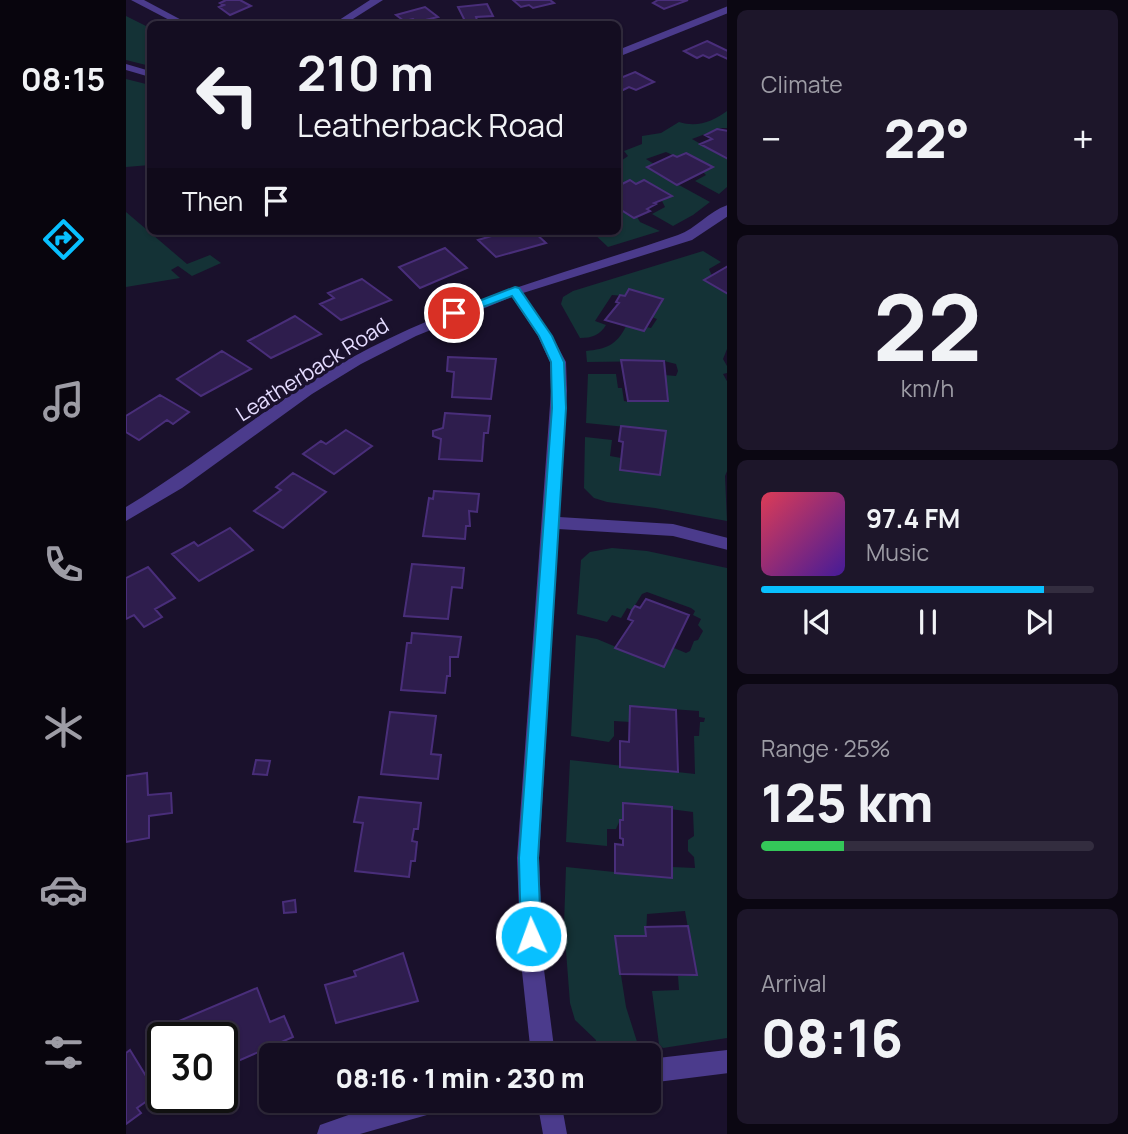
<!DOCTYPE html>
<html lang="en">
<head>
<meta charset="utf-8">
<style>
  body { margin:0; font-family:Manrope,sans-serif; background:#1d162a; color:#f1f3f6; height:100vh; display:flex; flex-direction:column; font-size:26px; white-space:nowrap }
  * { box-sizing:border-box; margin:0 }
  p { font-size:23px; color:#9d9ca5 }
  .icon { flex:none; width:38px; height:38px; fill:none; stroke:currentColor; stroke-width:2; stroke-linecap:round; stroke-linejoin:round }
  .map { position:relative; flex:1; overflow:hidden }
  .sheet { display:flex; flex-direction:column; gap:10px; padding:10px; background:#0b0712; width:401px }
  .sheet>* { flex:none }
  .hud { position:absolute; left:21px; top:21px; width:474px; height:214px; border-radius:10px; box-shadow:0 2px 5px #0004,0 0 0 2px #332d3f; background:#140d21; color:#f1f3f6; overflow:hidden }
  .speed { position:absolute; left:21px; top:1022px; display:flex; gap:14px; font-size:35px; font-weight:700; text-align:center }
  .speed>* { display:grid; place-content:center; width:91px; height:91px; border-radius:50%; background:#140d21; box-shadow:0 2px 5px #0004,0 0 0 2px #332d3f; line-height:1 }
  .speed .limit { border:4px solid #111; border-radius:10px; background:#fff; color:#111 }
  .pin { position:absolute; display:grid; place-items:center; width:60px; height:60px; color:#fff; margin:-30px; border:4px solid #fff; border-radius:50%; box-shadow:0 2px 7px #0007 }
  .me { position:absolute; width:77px; margin:-38px; rotate:358deg; stroke-linejoin:round; filter:drop-shadow(0 0 5px #0008) }
  .turn { display:flex; align-items:center; gap:24px; height:147px; padding:0 35px; font-size:32px }
  .turn .icon { width:91px; height:91px; stroke-width:2.5 }
  .turn b { display:block; font-size:49px; line-height:60px }
  .then { display:flex; align-items:center; height:66px; padding:0 35px; background:#0003; gap:14px; font-size:26px }
  .big { font-size:52px; font-weight:800; line-height:1.1 }
  .sheet .widget { flex:1; display:flex; flex-direction:column; justify-content:center; gap:10px; min-width:0; padding:0 24px; border-radius:10px; background:#1d162a }
  .sheet .dial { align-items:center; gap:0 }
  .dial b { font-size:91px; line-height:1 }
  .song { display:flex; align-items:center; gap:21px }
  .cover { width:84px; height:84px; border-radius:10px; background:linear-gradient(135deg,hsl(350 70% 55%),hsl(260 70% 35%)) }
  .played { height:7px; border-radius:4px; background:linear-gradient(90deg,#08c0ff 85%,#332d3f 85%) }
  .keys { display:flex; justify-content:space-around; direction:ltr }
  .heat { display:flex; justify-content:space-between; align-items:center; font-size:38px; direction:ltr }
  .charge { height:10px; border-radius:5px; background:linear-gradient(90deg,#34c759 25%,#332d3f 0) }
  .trip { position:absolute; left:133px; top:1043px; width:402px; height:70px; border-radius:10px; background:#140d21; box-shadow:0 2px 5px #0004,0 0 0 2px #332d3f; font-weight:800; line-height:70px; text-align:center }
  main { display:flex; flex:1; min-height:0 }
  .menu { display:flex; flex-direction:column; width:126px; justify-content:space-around; align-items:center; background:#08050d; color:#9d9ca5 }
  .menu .icon { width:49px; height:49px }
  .menu .on { color:#08c0ff }
  .menu b { font-size:32px; color:#f1f3f6 }
  .map>svg:first-child { display:block }
</style>
</head>
<body>
<main>
<nav class="menu">
<b>08:15</b>
<svg class="icon on" aria-label="directions" viewBox="0 0 24 24"><path d="M12 3l9 9-9 9-9-9zM9 14v-3h6M13 9l2 2-2 2"/></svg>
<svg class="icon" aria-label="music" viewBox="0 0 24 24"><path d="M9 18V5l10-2v13"/><circle cx="6" cy="18" r="3"/><circle cx="16" cy="16" r="3"/></svg>
<svg class="icon" aria-label="phone" viewBox="0 0 24 24"><path d="M5 4h4l2 5-3 2q2 4 5 5l2-3 5 2v4C11 20 4 13 5 4z"/></svg>
<svg class="icon" aria-label="climate" viewBox="0 0 24 24"><path d="M12 3v18M4 7l16 10M4 17L20 7"/></svg>
<svg class="icon" aria-label="car" viewBox="0 0 24 24"><path d="M5 17H2v-5l4-1 3-4h7l3 4 3 1v5h-3M9 17h6M6 11h13"/><circle cx="7" cy="17" r="2"/><circle cx="17" cy="17" r="2"/></svg>
<svg class="icon" aria-label="filters" viewBox="0 0 24 24"><path d="M4 7h16M4 17h16"/><circle cx="9" cy="7" r="2"/><circle cx="15" cy="17" r="2"/></svg>
</nav>
<div class="map">
<svg width="602" height="1134" viewBox="0 0 602 1134">
  <rect width="100%" height="100%" fill="#1a112c"/>
  <path fill="#143236" d="M0,16L24,28V66L0,60Z
    M0,79L24,85V165L0,167Z
    M601,111V128H595L566,139L601,159V187L593,194L569,181L580,175L577,172L586,167L560,153L551,157L540,152L520,159L528,164L522,168L584,202L567,215L547,226L526,214L539,207L536,201L545,196L519,180L510,184L504,180L492,186V163L502,156L498,151L516,144V136L535,133L553,122C572,128 587,121 601,111Z
    M492,208L508,218L511,217L514,222L534,231L482,247L465,231H492Z
    M0,212L61,264L84,255L95,263L66,276L52,266L45,270L54,278L0,287Z
    M577,251L595,262L583,269L586,276L579,280L601,294V349L597,359L601,366V373L597,374L602,383V469L599,476L601,521L529,508L481,502L468,498L458,488L459,437L486,440L484,456L495,458L494,470L533,475L540,431L460,423L462,374H490L492,388H496L498,401L504,402L542,401L538,375L550,376L552,371L550,364L538,361L461,362L460,351C480,349 491,345 500,326L517,331L520,327L525,328L531,319L526,317L537,299L503,289L499,296L486,295L469,321L480,325C474,335 466,338 454,338L435,304L437,297L447,291Z
    M486,548L521,551L601,568V1038L537,1048L533,1044L526,991L553,990L552,976L570,975L559,911L521,914L520,936L489,937L500,1007L513,1048L510,1052L480,1053L468,1048L470,1040L449,1020L444,1003L438,925L440,867L546,878V867L569,868L568,857L562,851V840L568,836L567,812L497,803V820H494L490,829H481V846L440,842L444,760L569,774L568,736H573L574,722H578L579,718L573,717V711L504,706V722L488,721V736L483,742L445,736L450,635L471,639L538,667L548,648L560,653L564,651L568,641L572,640L577,631L572,625L575,619L567,615L569,611L565,608L521,592L516,594L506,610L501,608L495,618L486,615L481,622L451,614L455,560L464,552Z"/>
  <path fill="#2e1d4d" stroke="#492e7a" stroke-width="2" d="M100,0H114L125,6L104,15L93,7L98,5L94,3Z
    M387,0H424L428,3L407,8L403,5L395,7Z
    M532,0H562L538,9L527,3Z
    M361,4L367,16L350,17L351,20L339,21L332,7Z
    M299,7L312,17L291,22L287,19L278,21L270,15Z
    M581,41L602,51V59L591,54L583,58L577,55L571,58L558,51Z
    M509,72L528,82L510,90L503,87L497,90L492,87V79Z
    M591,129L602,131V159L574,144L586,139L579,135Z
    M560,153L587,167L551,185L521,167L547,155L551,157Z
    M504,180L510,184L518,180L546,196L528,203L530,204L521,209L524,211L508,218L492,208V194L495,192L492,186Z
    M365,231H407L420,243L370,257L352,240L369,235Z
    M319,248L341,268L294,288L273,267Z
    M602,266V294L578,280Z
    M236,279L265,300L215,320L194,304L208,298L202,293Z
    M503,289L537,299L518,331L479,320L493,303L490,302L494,295L499,296Z
    M169,316L195,334L145,358L122,341Z
    M96,351L125,369L75,396L51,379Z
    M322,357L370,359L365,399L326,397L328,372L321,371Z
    M495,360L538,361L542,401H502Z
    M34,395L63,412L47,424L41,420L13,440L0,432V416Z
    M319,413L364,416L362,433H358L356,461L313,459L315,439L307,436V431L317,428Z
    M495,426L540,431L534,475L494,470L497,442L493,441Z
    M220,430L246,446L208,474L177,454L195,441L200,444Z
    M167,473L200,492L157,528L128,511L155,490L150,487Z
    M308,491L353,494L351,512L343,511L344,526H340L339,539L297,536L303,498L307,499Z
    M104,528L127,550L73,581L46,554L68,542L72,546Z
    M286,564L338,568L336,588L326,587L322,619L278,616Z
    M22,567L49,598L29,609L36,617L18,627L8,615L0,619V578Z
    M520,599L563,615L538,667L489,648L507,621L502,619L506,610L509,606L514,608Z
    M286,633L335,637L332,657H324V676H321L319,693L275,690L281,643H285Z
    M504,706L550,710L552,772L494,767V741L503,742Z
    M264,712L310,716L305,754L315,755L312,779L255,774Z
    M130,760L144,761L141,775L127,774Z
    M21,773L22,795L45,793L46,813L23,816V838L0,842V776Z
    M233,797L295,803L292,829H288L286,841L291,842L289,861H285L283,877L229,871L237,823L228,822Z
    M497,803L546,807V878L489,873V844L497,845V839L494,838V820H497Z
    M169,900L170,912L158,913L157,902Z
    M562,926L571,975L494,974L489,936H520L519,927Z
    M277,953L292,1001L210,1023L199,985L230,976L228,971Z
    M131,988L144,1022L158,1016L167,1037L96,1068V1038H59L53,1021Z
    M4,1050L31,1094L11,1108L15,1113L0,1124V1053Z"/>
  <g fill="none" stroke-linecap="round" stroke-linejoin="round">
    <path fill="#4b3b8c" fill-rule="evenodd" d="M0,64L24,71V77L0,70Z"/>
    <path fill="#4b3b8c" fill-rule="evenodd" d="M5,0H18L63,24H51Z
      M244,0H257L219,24H207Z
      M602,6V13L492,57V50Z
      M602,205V216L566,240L397,293L426,336L440,362L441,391L433,517L547,524L602,538V550L547,536L432,529L413,858L417,962L429,1055H405L395,962L391,858L425,391L424,362L412,336L386,297L290,336L235,364L186,394L56,488L0,521V507C77,460 146,401 225,358C328,301 441,273 552,235C570,229 583,211 602,205Z
      M602,1050V1073L523,1083V1059Z
      M262,1101H320L316,1109L308,1113L234,1134H191L194,1125Z
      M411,1101H435L441,1134H417Z"/>
  </g>
  <path fill="#08c0ff" stroke="#057da6" stroke-width="2" d="M389,287L393,288L426,336L438,362L440,408L412,858L415,936L412,942L405,945L398,942L395,936L393,858L426,408L425,362L413,336L386,296L333,316H324L322,313Z"/>
  <g text-anchor="middle" dominant-baseline="central" stroke-width="7" stroke-linejoin="round" paint-order="stroke">
    <g font-size="21" fill="#e5dcff" stroke="#1a112c">
      <text transform="translate(186 369) rotate(-32)">Leatherback Road</text>
    </g>
  </g>
</svg>
<div class="speed"><div class="limit">30</div></div>
<div class="pin" style="left:328px;top:313px;background:#d93025"><svg class="icon" aria-label="arrive" viewBox="0 0 24 24"><path d="M6 21V4h12l-3 4 3 4H6"/></svg></div>
<svg class="me" style="left:405px;top:936px" viewBox="-20 -20 40 40"><circle r="17" fill="#08c0ff" stroke="#fff" stroke-width="3"/><path d="M0-11L8 9 0 5-8 9z" fill="#fff"/></svg>
<div class="trip">08:16 · 1 min · 230 m</div>
<div class="hud">
<div class="turn"><svg class="icon" aria-label="left" viewBox="0 0 24 24"><path d="M17 20v-9H6M10 6l-5 5 5 5"/></svg><div><b>210 m</b>Leatherback Road</div></div>
<div class="then">Then<svg class="icon" aria-label="arrive" viewBox="0 0 24 24"><path d="M6 21V4h12l-3 4 3 4H6"/></svg></div>
</div>
</div>
<section class="sheet">
<div class="widget"><p>Climate</p>
<div class="heat"><a>−</a><b class="big">22°</b><a>+</a></div>
</div>
<div class="widget dial"><b>22</b><p>km/h</p></div>
<div class="widget">
<div class="song"><i class="cover"></i><div><b>97.4 FM</b><p>Music</p></div></div>
<div class="played"></div>
<div class="keys"><svg class="icon" aria-label="previous" viewBox="0 0 24 24"><path d="M18 5L8 12l10 7zM5 5v14"/></svg><svg class="icon" aria-label="pause" viewBox="0 0 24 24"><path d="M8 5v14M16 5v14"/></svg><svg class="icon" aria-label="next" viewBox="0 0 24 24"><path d="M6 5l10 7-10 7zM19 5v14"/></svg></div>
</div>
<div class="widget"><p>Range · 25%</p><b class="big">125 km</b><div class="charge"></div></div>
<div class="widget"><p>Arrival</p><b class="big">08:16</b></div>
</section>
</main>
</body>
</html>
